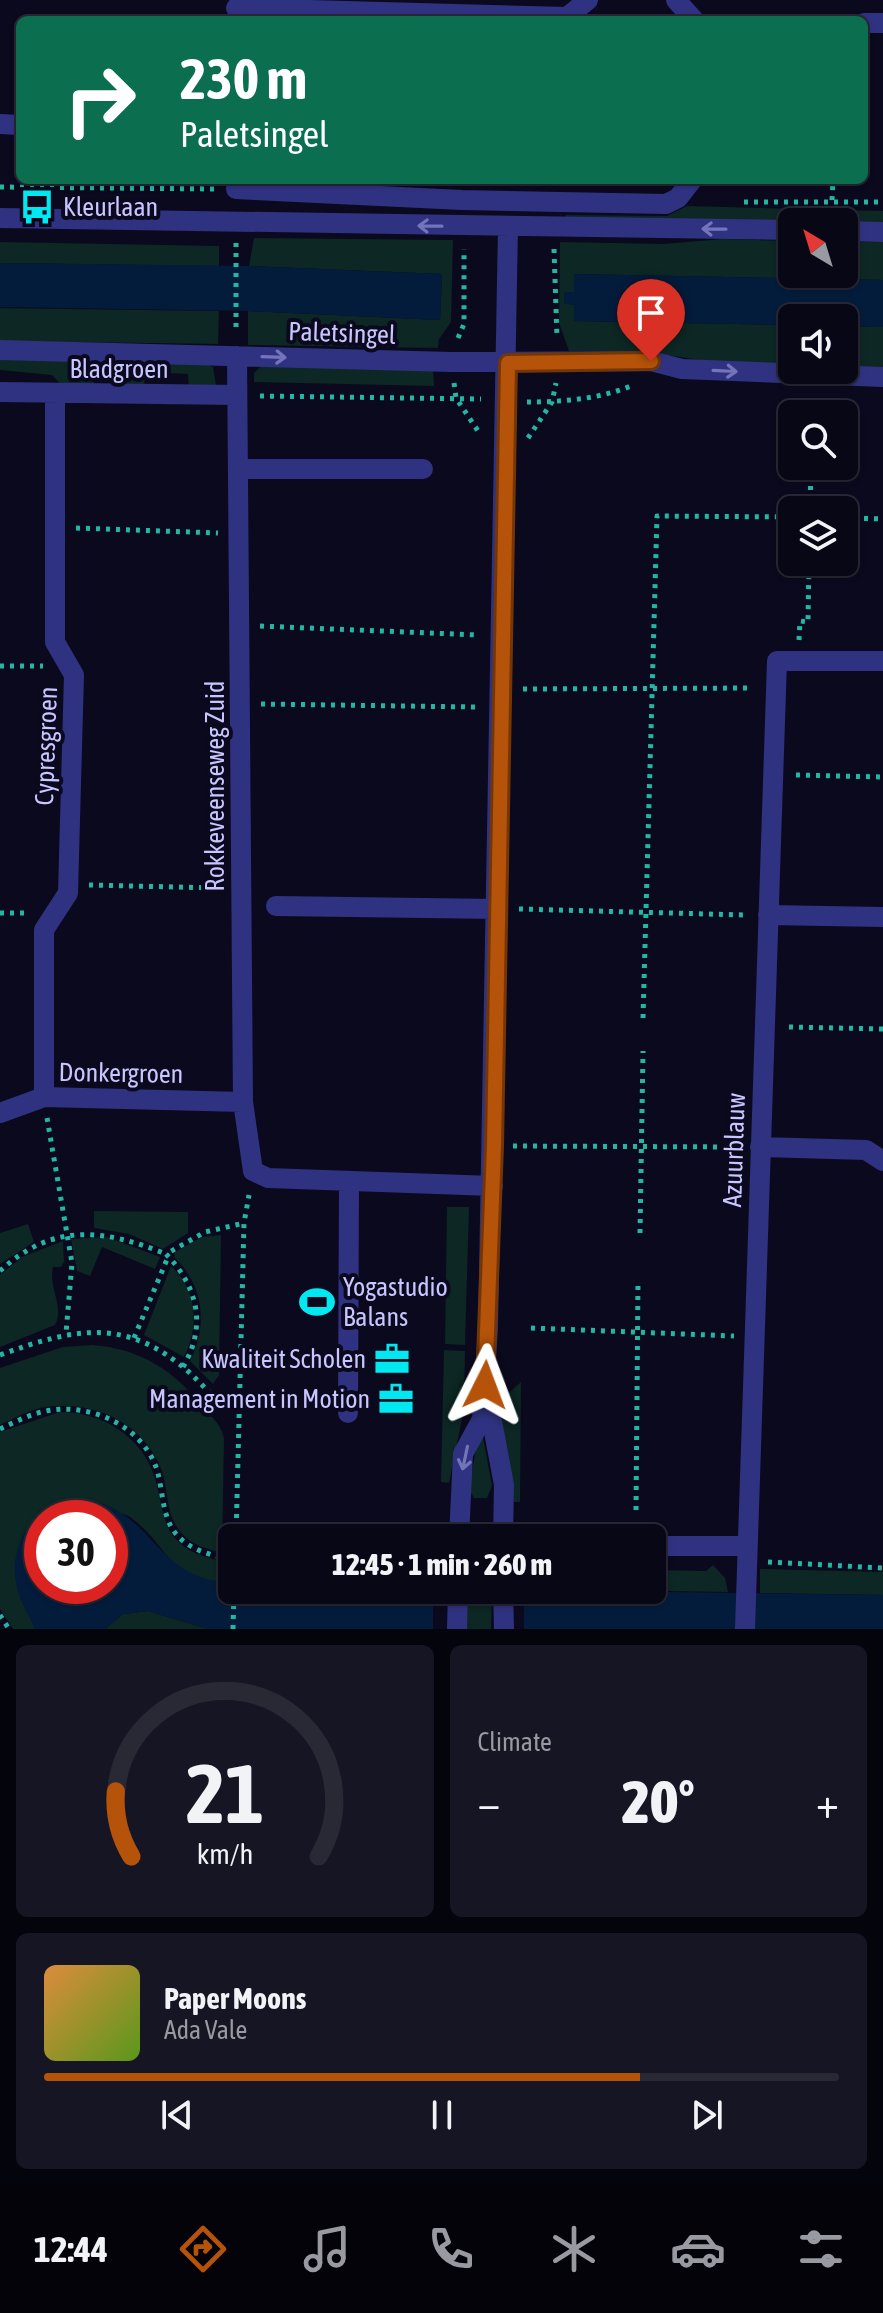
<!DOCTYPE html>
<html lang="en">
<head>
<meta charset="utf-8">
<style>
  body { margin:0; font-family:"Asap Condensed",sans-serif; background:#161523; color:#f1f3f6; height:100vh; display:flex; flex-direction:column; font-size:30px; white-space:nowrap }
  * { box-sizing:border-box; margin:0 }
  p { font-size:26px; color:#9899a1 }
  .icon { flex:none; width:44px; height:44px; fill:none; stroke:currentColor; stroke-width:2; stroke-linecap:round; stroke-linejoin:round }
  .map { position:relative; height:1629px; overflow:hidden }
  .side { display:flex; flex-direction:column; gap:16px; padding:16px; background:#04040c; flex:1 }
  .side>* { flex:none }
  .guide { position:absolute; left:16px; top:16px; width:852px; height:168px; border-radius:12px; box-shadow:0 2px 6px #0004,0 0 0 2px #292835; background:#0b6e4f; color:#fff; overflow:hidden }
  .needle { width:52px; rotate:322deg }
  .controls { position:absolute; left:778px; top:208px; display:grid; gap:16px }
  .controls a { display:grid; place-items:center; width:80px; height:80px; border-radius:12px; background:#080716; box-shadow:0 2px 6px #0004,0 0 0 2px #292835; font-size:40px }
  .speed { position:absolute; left:24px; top:1500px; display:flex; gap:16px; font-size:40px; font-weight:700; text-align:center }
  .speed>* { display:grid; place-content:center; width:104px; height:104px; border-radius:50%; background:#080716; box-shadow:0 2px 6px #0004,0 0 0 2px #292835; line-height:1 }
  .speed .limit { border:12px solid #d22; background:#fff; color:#111 }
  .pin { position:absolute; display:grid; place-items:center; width:68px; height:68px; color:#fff; margin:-82px -34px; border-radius:50% 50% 50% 0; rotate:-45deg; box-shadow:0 0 8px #0007 }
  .pin .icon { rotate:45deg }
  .me { position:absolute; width:88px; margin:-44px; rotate:3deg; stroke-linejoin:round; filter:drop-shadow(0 0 6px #0008) }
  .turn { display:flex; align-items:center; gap:28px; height:168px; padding:0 32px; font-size:36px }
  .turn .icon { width:104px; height:104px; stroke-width:2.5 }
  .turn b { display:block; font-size:56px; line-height:68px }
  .big { font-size:60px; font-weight:800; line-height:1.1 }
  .side .widget { flex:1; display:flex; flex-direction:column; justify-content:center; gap:12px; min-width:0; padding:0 28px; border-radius:12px; background:#161523 }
  .side .dial { align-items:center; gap:0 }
  .dial svg { height:208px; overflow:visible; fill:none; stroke:#292835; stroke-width:7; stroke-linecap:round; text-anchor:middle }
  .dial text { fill:#f1f3f6; stroke:none }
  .song { display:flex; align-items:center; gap:24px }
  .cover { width:96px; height:96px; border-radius:12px; background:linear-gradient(135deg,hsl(30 70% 55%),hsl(90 70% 35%)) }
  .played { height:8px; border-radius:4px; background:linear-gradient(90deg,#b45309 75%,#292835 75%) }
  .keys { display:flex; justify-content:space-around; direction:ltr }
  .heat { display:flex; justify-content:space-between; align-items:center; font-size:44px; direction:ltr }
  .side .tiles { flex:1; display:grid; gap:16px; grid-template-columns:1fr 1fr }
  .widget:last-child { grid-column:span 2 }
  .trip { position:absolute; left:218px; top:1524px; width:448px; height:80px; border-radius:12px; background:#080716; box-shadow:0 2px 6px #0004,0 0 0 2px #292835; font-weight:800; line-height:80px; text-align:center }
  .tabs { display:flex; height:128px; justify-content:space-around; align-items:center; background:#030309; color:#9899a1 }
  .tabs .icon { width:56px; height:56px }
  .tabs .on { color:#b45309 }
  .tabs b { font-size:36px; color:#f1f3f6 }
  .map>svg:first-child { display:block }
</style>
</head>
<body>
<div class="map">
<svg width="883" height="1629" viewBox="0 0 883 1629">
  <rect width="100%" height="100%" fill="#0b091d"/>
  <path fill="#0c2724" d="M687,206L883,211V225L844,222L566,225V215L667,216Z
    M254,238L453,240L451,322L439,339L438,348L248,345V311L440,320L442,274L249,266Z
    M723,239L792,241V274H844V242H883V280L575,274V321L792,325V366L730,365L655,353L569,351L559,323L560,242L663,244Z
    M0,242L219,246V266L0,263Z
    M0,308L219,311L218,344L0,341Z
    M844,326L883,327V368L844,367Z
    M0,358L203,363L213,367L216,385L210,390H189L188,374L145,372L144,389H127V373H94V390H66L52,375L0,370Z
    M261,366H433L434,386L254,382V373Z
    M447,1207H469L465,1345L445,1344Z
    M94,1211L188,1212V1233L163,1249L129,1234L94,1228Z
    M28,1224L34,1242L0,1264V1233Z
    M221,1235L219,1375L213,1384L190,1361C208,1326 204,1285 174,1257L175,1252L202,1237Z
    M107,1237L160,1257L155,1269L102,1247L90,1276L77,1271L71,1239Z
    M63,1241L64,1262L61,1267H53C48,1288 65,1307 55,1325L0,1347V1275L22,1257Z
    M171,1266C197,1289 200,1326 184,1357L144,1335Z
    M93,1345C142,1349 174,1371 204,1408C213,1418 222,1426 224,1439L222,1553C205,1548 190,1545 179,1530C166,1514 168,1490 162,1471C144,1423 94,1400 46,1407C30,1409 15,1418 0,1425V1368L63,1347Z
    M444,1350L465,1351L464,1409L449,1483L441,1482Z
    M521,1382L520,1502H514L499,1402Z
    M60,1412C102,1412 142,1436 155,1478C161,1497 161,1519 173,1536C186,1552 203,1557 222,1561L223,1582C168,1580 167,1543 130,1517C117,1508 68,1507 50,1505L39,1512L15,1577L35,1629H13L0,1609V1432Z
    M478,1437H483L492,1486L487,1498H474L469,1489Z
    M713,1565L725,1578L728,1592L594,1590H652V1570L706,1571Z
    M760,1569L883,1572V1595L760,1593Z
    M467,1590H492L491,1629H466Z
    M148,1611L208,1629H105L123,1614Z"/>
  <path fill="#041c3b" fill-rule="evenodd" d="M0,263L249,266L442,274L440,320L248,311L0,307Z
    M574,274L883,280V327L844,326V318H792V325L574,321V305L564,304V292H574Z
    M82,1499C155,1508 154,1582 232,1582V1590H433V1629H208L148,1611L123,1614L105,1629H35C29,1615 20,1602 17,1588C6,1542 37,1501 82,1499ZM42,1518H110V1586H42Z
    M524,1590L883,1595V1629H524Z"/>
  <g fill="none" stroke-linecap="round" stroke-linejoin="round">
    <path stroke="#21b7a4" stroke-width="5" stroke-dasharray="4 6" stroke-linecap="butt" d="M0,187L215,189
      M832,200L833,180
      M744,202H883
      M236,243V333
      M554,249L557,338
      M458,338L464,324V249
      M454,383L456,398L480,434
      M260,396L481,399
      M527,402C562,402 599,399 631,386
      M812,414V396
      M528,438L552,402L556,383
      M810,510L811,466
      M844,518L883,519
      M76,528L218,533
      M260,626L478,635
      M799,640L800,621L808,622L809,562
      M0,666H43
      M523,689L753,688
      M261,704L475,707
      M796,775L883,777
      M89,885L219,888
      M519,909L745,915
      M0,913H27
      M643,1018L657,516L792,517
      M789,1027L883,1029
      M47,1118L72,1263L66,1333
      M513,1146L739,1147
      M640,1233L643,1051
      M0,1271C53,1222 104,1229 166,1254
      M531,1328L734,1336
      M134,1338L168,1257
      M0,1355C74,1328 127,1316 191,1374C205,1387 220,1407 240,1409
      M183,1367C207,1326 198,1287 166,1254L205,1232L244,1223
      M0,1429C15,1422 30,1414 46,1411C90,1402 143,1426 157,1470C163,1490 162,1519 177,1535C191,1551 212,1555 232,1560
      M636,1510L638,1282
      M236,1538L244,1223L249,1195
      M768,1562L883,1568
      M0,1615L9,1629
      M233,1629L234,1590"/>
    <path stroke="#2f3281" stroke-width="20" d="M676,0L694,20
      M236,8L567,17L588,0
      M864,23H883
      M0,124L20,125
      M236,189L462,200L666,204L678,198L692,180
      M0,218L792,230
      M844,231L883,232
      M0,350L451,362L651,361L682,369L883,377
      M237,356L243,1102L253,1171L268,1178L493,1186
      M0,392L237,395
      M238,469H423
      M276,906L498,909
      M768,915L883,917
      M44,1097V930L68,893L74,675L55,642V395
      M0,1113L44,1097L243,1102
      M760,1147L866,1150L883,1161
      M488,1400L504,1485L503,1538
      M348,1413L349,1181
      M459,1538L463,1454L482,1419L488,1328L508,226
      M652,1546H746
      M503,1590L504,1629
      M457,1629L458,1590
      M745,1629L777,661H883"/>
  </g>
  <defs><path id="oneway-shaft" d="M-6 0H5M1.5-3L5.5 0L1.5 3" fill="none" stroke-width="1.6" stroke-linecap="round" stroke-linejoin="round" transform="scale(2)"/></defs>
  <g stroke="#7474ba">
    <use href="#oneway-shaft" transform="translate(430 226) rotate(-179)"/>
    <use href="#oneway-shaft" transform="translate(714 229) rotate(-179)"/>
    <use href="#oneway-shaft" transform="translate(274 357) rotate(2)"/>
    <use href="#oneway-shaft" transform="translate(725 371) rotate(3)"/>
    <use href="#oneway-shaft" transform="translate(465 1458) rotate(102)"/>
  </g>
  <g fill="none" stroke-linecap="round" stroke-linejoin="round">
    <g stroke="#753606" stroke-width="20">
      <path id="route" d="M485,1385L494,1146L508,363L651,361"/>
    </g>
    <use href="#route" stroke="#b45309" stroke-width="14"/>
  </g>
  <defs>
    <g id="bus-bare" transform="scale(2.76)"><path d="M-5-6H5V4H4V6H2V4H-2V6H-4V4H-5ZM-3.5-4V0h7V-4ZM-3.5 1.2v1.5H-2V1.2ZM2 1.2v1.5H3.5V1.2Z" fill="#00e9f0" stroke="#0b091d" stroke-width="2.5" paint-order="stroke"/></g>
    <g id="stadium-bare" transform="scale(2.76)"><path d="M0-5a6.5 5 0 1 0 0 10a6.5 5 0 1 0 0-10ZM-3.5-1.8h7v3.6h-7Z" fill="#00e9f0" stroke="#0b091d" stroke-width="2.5" paint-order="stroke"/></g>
    <g id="office-bare" transform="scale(2.76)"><path d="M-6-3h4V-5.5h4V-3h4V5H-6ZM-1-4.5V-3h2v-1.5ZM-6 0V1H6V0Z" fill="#00e9f0" stroke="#0b091d" stroke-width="2.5" paint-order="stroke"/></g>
  </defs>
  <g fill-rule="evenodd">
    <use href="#bus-bare" x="37" y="207"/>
    <use href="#stadium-bare" x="317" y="1302"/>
    <use href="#office-bare" x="392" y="1359"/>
    <use href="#office-bare" x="396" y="1399"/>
  </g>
  <g text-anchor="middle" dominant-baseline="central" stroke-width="8" stroke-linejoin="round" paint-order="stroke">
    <g font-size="26" fill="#c8c5ff" stroke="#0b091d" text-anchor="start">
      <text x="63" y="207">Kleurlaan</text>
      <text x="343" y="1287">Yogastudio<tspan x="343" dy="30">Balans</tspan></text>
      <text x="366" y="1359" text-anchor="end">Kwaliteit Scholen</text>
      <text x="370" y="1399" text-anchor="end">Management in Motion</text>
    </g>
    <g font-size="26" fill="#c8c5ff" stroke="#0b091d">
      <text transform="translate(342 333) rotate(2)">Paletsingel</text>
      <text x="119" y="369">Bladgroen</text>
      <text transform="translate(46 746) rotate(-88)">Cypresgroen</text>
      <text transform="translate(215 786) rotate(-90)">Rokkeveenseweg Zuid</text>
      <text transform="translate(121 1073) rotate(1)">Donkergroen</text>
      <text transform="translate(734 1150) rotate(-88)">Azuurblauw</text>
    </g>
  </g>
</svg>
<div class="controls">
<a><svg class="needle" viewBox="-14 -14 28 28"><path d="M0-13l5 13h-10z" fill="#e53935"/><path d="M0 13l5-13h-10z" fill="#9899a1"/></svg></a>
<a><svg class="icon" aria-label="sound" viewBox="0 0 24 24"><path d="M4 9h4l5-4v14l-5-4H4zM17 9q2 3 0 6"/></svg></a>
<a><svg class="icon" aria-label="search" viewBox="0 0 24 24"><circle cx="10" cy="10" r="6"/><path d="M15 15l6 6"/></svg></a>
<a><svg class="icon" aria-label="layers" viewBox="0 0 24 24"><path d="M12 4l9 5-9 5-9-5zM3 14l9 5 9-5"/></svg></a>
</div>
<div class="speed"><div class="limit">30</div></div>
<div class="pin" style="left:651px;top:361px;background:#d93025"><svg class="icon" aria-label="arrive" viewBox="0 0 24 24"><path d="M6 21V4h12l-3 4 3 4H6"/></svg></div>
<svg class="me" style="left:485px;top:1385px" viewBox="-20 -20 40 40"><path d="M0-17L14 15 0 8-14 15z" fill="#b45309" stroke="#fff" stroke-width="4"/></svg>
<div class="trip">12:45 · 1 min · 260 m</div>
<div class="guide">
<div class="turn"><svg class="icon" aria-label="right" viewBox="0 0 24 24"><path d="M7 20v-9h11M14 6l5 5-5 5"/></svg><div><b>230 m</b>Paletsingel</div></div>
</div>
</div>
<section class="side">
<div class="tiles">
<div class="widget dial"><svg viewBox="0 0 100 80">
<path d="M14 69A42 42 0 1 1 86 69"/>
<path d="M14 69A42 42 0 0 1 8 44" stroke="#b45309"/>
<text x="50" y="56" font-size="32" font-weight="700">21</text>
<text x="50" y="72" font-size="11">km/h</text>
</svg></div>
<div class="widget"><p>Climate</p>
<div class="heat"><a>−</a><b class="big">20°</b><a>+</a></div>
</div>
<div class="widget">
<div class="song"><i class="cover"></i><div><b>Paper Moons</b><p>Ada Vale</p></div></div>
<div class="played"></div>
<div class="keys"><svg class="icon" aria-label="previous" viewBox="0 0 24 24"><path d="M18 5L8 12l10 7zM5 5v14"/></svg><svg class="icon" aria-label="pause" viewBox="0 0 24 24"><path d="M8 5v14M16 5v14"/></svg><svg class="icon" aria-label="next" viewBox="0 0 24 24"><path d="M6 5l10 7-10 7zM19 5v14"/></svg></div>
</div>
</div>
</section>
<nav class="tabs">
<b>12:44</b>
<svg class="icon on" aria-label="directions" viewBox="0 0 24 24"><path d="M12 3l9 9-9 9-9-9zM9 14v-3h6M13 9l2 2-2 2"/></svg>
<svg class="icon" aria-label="music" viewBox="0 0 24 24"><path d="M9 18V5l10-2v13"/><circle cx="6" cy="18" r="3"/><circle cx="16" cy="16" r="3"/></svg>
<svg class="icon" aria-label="phone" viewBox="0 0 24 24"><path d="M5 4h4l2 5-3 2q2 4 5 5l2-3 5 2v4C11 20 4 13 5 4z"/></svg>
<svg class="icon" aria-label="climate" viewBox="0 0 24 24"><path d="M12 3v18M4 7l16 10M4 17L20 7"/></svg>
<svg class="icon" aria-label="car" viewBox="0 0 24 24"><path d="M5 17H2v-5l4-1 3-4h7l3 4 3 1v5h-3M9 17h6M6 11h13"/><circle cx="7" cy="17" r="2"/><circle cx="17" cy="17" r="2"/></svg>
<svg class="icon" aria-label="filters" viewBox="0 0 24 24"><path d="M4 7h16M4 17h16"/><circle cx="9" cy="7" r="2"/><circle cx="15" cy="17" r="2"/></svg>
</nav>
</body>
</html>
